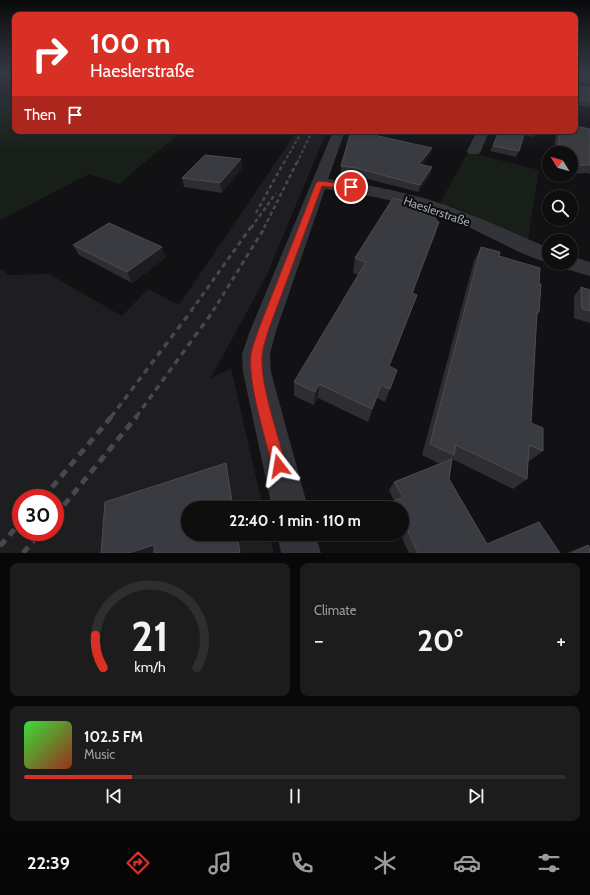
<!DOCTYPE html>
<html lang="en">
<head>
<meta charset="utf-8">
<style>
  body { margin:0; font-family:Cabin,sans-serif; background:#1c1c1d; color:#f1f3f6; height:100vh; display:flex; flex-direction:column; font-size:15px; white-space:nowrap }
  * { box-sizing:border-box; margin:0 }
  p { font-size:13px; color:#9b9c9e }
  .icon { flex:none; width:22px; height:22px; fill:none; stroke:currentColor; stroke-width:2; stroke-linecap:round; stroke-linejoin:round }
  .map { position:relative; height:553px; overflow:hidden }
  .details { display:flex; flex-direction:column; gap:10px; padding:10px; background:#080808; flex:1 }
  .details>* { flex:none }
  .hud { position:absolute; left:12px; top:12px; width:566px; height:122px; border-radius:8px; box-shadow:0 1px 3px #0004,0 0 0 1px #2e2e2f; background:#d93025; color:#fff; overflow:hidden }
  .needle { width:26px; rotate:307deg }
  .buttons { position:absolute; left:542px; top:146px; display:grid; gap:8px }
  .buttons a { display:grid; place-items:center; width:36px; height:36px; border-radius:50%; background:#0e0e0f; box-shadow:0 1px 3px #0004,0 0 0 1px #2e2e2f; font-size:20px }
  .speed { position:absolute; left:12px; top:489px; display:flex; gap:8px; font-size:20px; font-weight:700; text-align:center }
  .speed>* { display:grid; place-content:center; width:52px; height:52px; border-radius:50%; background:#0e0e0f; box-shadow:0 1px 3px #0004,0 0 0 1px #2e2e2f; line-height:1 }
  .speed .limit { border:6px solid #d22; background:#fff; color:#111 }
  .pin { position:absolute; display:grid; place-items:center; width:34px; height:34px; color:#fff; margin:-17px; border:2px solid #fff; border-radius:50%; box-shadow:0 1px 4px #0007 }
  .me { position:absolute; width:44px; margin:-22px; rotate:346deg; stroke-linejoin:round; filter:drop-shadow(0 0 3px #0008) }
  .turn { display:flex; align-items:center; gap:14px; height:84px; padding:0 12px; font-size:18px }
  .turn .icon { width:52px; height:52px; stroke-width:2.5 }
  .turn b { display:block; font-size:28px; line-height:34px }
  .then { display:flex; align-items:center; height:38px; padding:0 12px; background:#0003; gap:8px; font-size:15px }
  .big { font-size:30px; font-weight:800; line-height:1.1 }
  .details .tile { flex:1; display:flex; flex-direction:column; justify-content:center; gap:6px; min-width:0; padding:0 14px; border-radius:8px; background:#1c1c1d }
  .details .dial { align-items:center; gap:0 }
  .dial svg { height:104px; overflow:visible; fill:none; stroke:#2e2e2f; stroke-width:7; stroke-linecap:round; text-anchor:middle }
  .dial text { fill:#f1f3f6; stroke:none }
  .song { display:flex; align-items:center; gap:12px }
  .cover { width:48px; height:48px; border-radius:6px; background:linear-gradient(135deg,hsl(120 70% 55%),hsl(10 70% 35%)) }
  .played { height:4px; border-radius:2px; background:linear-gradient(90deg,#d93025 20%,#2e2e2f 20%) }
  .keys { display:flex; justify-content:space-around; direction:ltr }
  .heat { display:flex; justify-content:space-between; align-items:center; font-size:22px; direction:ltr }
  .details .tiles { flex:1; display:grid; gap:10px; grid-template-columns:1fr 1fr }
  .tile:last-child { grid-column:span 2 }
  .trip { position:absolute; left:181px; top:501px; width:228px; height:40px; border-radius:20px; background:#0e0e0f; box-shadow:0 1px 3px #0004,0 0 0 1px #2e2e2f; font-weight:800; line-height:40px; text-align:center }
  .dock { display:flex; height:64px; justify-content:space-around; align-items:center; background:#060606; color:#9b9c9e }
  .dock .icon { width:28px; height:28px }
  .dock .active { color:#d93025 }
  .dock b { font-size:18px; color:#f1f3f6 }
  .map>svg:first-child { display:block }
</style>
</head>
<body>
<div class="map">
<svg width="590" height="553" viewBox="0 0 590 553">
  <rect width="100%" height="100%" fill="#121214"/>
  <path fill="#1e1e21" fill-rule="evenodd" d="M297,131H327L265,279L210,379L231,368L263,508H188V534H269L274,553H0V268L9,275L49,274L122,316L148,289L179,305ZM21,498H55V532H21Z"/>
  <path fill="#181f19" d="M15,97V131H182L119,184L89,174L0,220V102Z
    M468,152L539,170L528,240L467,212L440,203Z"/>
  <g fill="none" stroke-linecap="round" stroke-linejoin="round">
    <path fill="#333439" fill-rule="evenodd" d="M333,131H345L328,179C361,183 395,190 427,199C469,212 509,231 549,248V263C517,254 488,235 457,222C416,205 370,194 325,189L276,331L270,354L271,372L308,508H272L243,372L242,354L250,331Z
      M477,131H489L481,151L479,154H469L467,151Z
      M571,256L590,262V276L562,268L558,263H571Z
      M277,534H315L321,553H281Z"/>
    <path stroke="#46484e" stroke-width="2" stroke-dasharray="3 2.5" stroke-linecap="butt" d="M284,163L302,131
      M297,163L312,131"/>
    <path stroke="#46484e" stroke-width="2.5" stroke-dasharray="4 3" stroke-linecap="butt" d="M256,213L284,162
      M251,228L276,193
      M264,228L297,162"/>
    <path stroke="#46484e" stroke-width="3" stroke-dasharray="5 4" stroke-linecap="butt" d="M191,311L251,227
      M213,311L265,227"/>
    <path stroke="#46484e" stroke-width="3.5" stroke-dasharray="6 5" stroke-linecap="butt" d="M111,417L192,310
      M136,417L214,310"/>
    <path stroke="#46484e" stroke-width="5" stroke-dasharray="8 6" stroke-linecap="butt" d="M43,498L112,416
      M55,516L137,416
      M0,546L21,522
      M23,553L41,532"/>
  </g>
  <path fill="#2e2e32" d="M575,74H590V84L576,82V85L590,88V107L575,105Z
    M590,129V174L587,173L571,174V153H554L556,132V131H575Z
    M499,131H537L534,137L523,135L519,151L516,157L490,151Z
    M432,148L430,155L422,165L432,167L430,175L418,192L356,176L341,174V166Z
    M241,159L242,168L222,193L184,187L182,178Z
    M439,210L436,221L439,222L413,293L417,295L389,367L397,370L385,402L377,398L368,422L318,398L314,405L294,396V382L358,275L353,273L355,258Z
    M73,245L166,257L132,283L79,255Z
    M481,247L499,256L539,284V312L537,315L531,423L543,451L528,462L527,479L513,489L452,459L449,479L487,544L560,553H409L400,534H402V508H389L394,501L389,490L394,482L440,464L422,455L474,261Z
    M581,287L590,290V323L574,318V296Z
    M588,545L590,553H566L571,551Z"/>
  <path fill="#1d1d20" d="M432,148L430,155L417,172L419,164Z
    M241,159L242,168L222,193L220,183Z
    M432,167L430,175L418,192L420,185Z
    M439,222L435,236L407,308L412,293Z
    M162,247L166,257L132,283L127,272Z
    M417,295L412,309L384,380L389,366Z
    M319,384L318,398L314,405L315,392Z
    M381,385L377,398L368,422L372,409Z
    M226,463L230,474L236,508H233Z
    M237,534H240L243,553H240Z
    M154,545L158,553H129Z"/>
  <path fill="#3a3b40" stroke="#4a4c52" d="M575,74H590V79L577,77L576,85L590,88V101L575,100Z
    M575,126L590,129V165H571V153H558L560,131H575Z
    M351,131H356L432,148L419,164L432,167L420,185L356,168L341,166Z
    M499,131H525L519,151L493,146Z
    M205,155L241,159L220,183L182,178Z
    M393,198L439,210L435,220L439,222L412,293L417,295L389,366L397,370L390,389L381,385L372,409L319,384L315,392L294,382L366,262L355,258Z
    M109,223L162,247L127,272L73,245Z
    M481,247L500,252L499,256L540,268L539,284H541L539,312H537L531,423L543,428V451L529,445L527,479L456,445L454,455L430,444Z
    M581,287L590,290V311L582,309Z
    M452,459L449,479L487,544L539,522L560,553H418L402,518V508H397L394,501L403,497L394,482Z
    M226,463L233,508H188V534H237L240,553H154V545L129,553H101L105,502Z
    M588,545L590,548V553H572Z"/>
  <linearGradient id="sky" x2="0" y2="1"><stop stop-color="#0a0a0b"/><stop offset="0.49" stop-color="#333945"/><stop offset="1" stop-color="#333945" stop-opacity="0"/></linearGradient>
  <rect width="590" height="151" fill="url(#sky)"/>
  <path fill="#d93025" stroke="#8d1f18" d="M319,181L351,185L355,187L351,189L322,186L268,331C266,338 263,347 262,355C260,386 278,434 286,466L284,471L279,473L274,471L272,466C265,435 248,385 251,354C252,347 256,338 258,331L316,183Z"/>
  <g text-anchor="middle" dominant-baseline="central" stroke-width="4" stroke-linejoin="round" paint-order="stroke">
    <g font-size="12" fill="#a2a8b5" stroke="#0d0d0f">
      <text transform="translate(437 211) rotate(19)">Haeslerstraße</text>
    </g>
  </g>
</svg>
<div class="buttons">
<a><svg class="needle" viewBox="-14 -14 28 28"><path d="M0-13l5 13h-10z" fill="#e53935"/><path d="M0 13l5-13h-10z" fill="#9b9c9e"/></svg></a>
<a><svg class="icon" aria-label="search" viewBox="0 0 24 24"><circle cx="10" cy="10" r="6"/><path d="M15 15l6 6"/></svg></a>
<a><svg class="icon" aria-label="layers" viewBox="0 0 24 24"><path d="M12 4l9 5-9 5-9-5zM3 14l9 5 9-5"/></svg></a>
</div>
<div class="speed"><div class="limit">30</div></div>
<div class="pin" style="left:351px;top:187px;background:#d93025"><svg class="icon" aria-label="arrive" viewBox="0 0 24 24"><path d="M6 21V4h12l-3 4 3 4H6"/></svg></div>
<svg class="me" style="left:279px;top:466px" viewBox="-20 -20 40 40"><path d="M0-17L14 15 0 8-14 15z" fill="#d93025" stroke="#fff" stroke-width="4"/></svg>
<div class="trip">22:40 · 1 min · 110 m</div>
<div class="hud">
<div class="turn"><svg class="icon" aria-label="right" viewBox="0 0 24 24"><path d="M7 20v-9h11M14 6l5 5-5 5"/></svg><div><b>100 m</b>Haeslerstraße</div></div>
<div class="then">Then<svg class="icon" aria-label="arrive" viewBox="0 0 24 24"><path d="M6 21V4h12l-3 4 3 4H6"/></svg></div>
</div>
</div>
<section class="details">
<div class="tiles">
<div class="tile dial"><svg viewBox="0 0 100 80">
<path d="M14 69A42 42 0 1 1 86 69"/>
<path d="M14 69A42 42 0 0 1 8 44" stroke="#d93025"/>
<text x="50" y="56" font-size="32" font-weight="700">21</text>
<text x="50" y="72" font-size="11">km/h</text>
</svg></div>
<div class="tile"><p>Climate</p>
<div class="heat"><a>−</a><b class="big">20°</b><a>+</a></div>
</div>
<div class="tile">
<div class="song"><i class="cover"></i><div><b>102.5 FM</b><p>Music</p></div></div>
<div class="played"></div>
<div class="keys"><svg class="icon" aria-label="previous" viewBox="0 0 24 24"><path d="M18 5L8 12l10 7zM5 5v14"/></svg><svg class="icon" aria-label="pause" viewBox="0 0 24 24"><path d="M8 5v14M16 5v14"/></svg><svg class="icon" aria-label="next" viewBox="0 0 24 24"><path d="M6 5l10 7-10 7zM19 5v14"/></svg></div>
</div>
</div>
</section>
<nav class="dock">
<b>22:39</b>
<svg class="icon active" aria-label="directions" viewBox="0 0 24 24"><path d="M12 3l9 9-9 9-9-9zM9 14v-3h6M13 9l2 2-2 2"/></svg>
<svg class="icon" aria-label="music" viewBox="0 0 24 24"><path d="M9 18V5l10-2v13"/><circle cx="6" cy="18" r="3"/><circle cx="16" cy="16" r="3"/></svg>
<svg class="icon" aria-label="phone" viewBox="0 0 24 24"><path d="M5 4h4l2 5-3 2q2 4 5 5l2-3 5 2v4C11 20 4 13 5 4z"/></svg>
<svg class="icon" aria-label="climate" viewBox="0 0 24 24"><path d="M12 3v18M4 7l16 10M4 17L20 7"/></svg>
<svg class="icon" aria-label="car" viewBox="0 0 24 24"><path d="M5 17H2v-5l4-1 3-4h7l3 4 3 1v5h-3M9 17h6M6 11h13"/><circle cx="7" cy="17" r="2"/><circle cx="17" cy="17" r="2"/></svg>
<svg class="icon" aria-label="filters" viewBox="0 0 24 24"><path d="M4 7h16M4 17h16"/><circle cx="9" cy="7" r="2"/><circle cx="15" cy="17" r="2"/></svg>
</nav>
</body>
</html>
